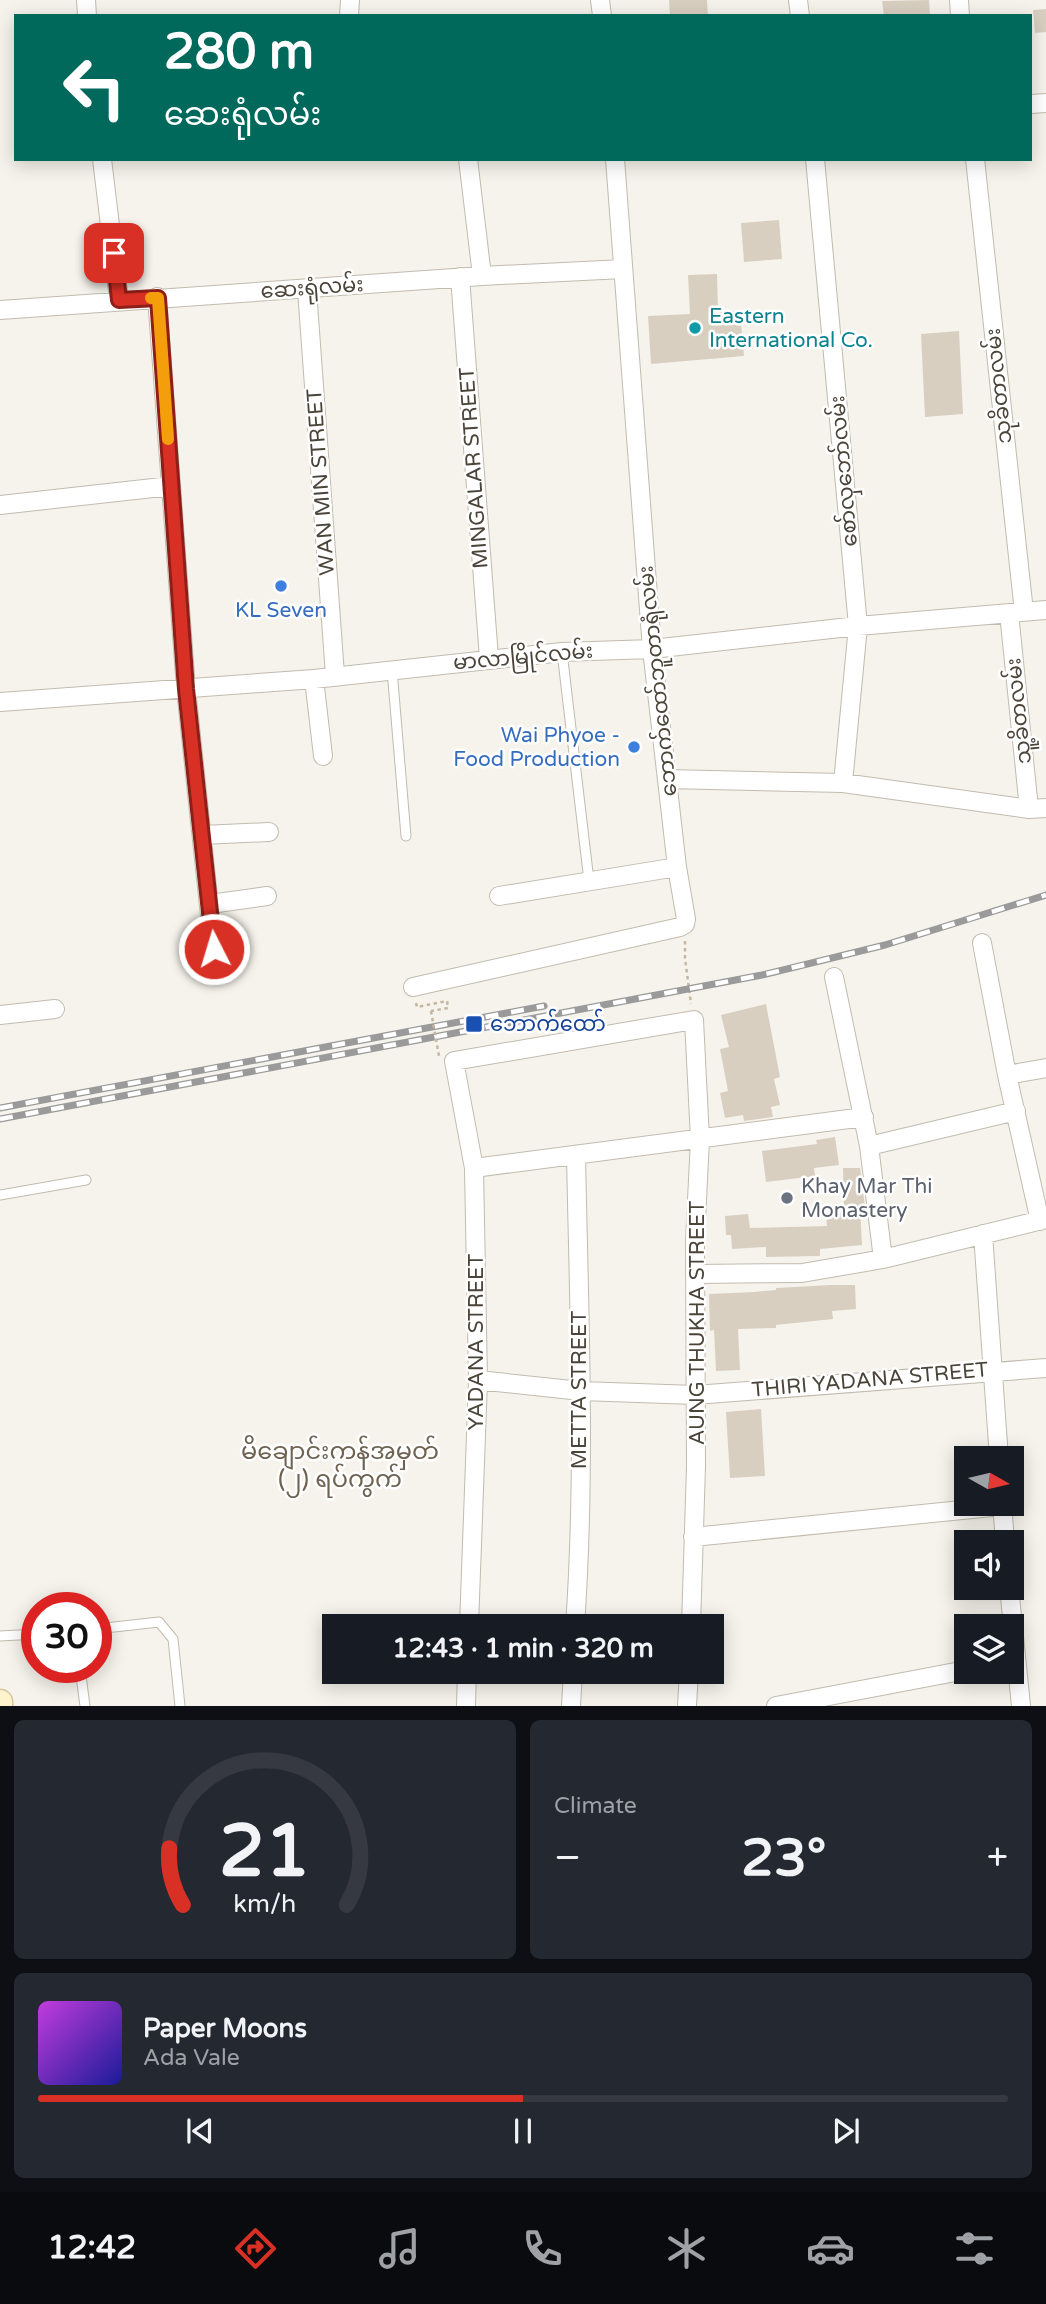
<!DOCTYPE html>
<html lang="en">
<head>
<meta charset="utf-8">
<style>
  body { margin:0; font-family:"Varela Round","Noto Sans Myanmar",sans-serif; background:#242831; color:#f1f3f6; height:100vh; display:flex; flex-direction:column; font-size:26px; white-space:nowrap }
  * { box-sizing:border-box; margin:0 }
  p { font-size:23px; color:#9ea1a6 }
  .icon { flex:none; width:38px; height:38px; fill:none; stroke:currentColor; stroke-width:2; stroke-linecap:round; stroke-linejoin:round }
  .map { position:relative; height:1706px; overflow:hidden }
  .details { display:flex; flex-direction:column; gap:14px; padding:14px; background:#0d0f14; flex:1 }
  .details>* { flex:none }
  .hud { position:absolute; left:14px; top:14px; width:1018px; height:147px; border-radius:0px; box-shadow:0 4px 18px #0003; background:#00695c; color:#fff; overflow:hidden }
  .needle { width:46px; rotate:98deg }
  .fabs { position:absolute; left:954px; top:1446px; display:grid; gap:14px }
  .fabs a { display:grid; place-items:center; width:70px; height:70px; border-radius:0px; background:#171b24; box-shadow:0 4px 18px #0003; font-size:35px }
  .speed { position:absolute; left:21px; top:1592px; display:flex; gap:14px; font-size:35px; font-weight:700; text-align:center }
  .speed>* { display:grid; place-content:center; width:91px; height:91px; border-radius:50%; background:#171b24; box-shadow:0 4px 18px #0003; line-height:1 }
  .speed .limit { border:10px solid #d22; background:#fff; color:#111 }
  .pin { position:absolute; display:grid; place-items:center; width:60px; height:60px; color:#fff; margin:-30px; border-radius:14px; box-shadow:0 4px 10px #0006 }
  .me { position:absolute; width:77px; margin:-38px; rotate:355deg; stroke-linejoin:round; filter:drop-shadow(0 0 5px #0008) }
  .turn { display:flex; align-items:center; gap:24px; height:147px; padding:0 35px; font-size:32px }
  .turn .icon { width:91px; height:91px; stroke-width:2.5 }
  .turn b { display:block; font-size:49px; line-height:60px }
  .big { font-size:52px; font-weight:700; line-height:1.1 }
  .details .tile { flex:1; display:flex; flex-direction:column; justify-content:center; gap:10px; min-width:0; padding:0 24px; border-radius:10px; background:#242831 }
  .details .dial { align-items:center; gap:0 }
  .dial svg { height:182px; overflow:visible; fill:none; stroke:#363941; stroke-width:7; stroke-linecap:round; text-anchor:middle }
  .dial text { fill:#f1f3f6; stroke:none }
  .song { display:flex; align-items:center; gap:21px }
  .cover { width:84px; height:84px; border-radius:10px; background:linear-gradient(135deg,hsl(290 70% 55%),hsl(240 70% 35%)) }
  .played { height:7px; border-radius:4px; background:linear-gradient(90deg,#d93025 50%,#363941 50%) }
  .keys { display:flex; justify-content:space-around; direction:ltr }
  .heat { display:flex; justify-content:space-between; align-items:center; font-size:38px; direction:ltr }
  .details .tiles { flex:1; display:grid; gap:14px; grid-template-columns:1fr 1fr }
  .tile:last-child { grid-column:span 2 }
  .trip { position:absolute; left:322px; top:1614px; width:402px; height:70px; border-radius:0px; background:#171b24; box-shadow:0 4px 18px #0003; font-weight:700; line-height:70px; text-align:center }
  .tab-bar { display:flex; height:112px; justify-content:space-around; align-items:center; background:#090b0e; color:#9ea1a6 }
  .tab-bar .icon { width:49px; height:49px }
  .tab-bar .active { color:#d93025 }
  .tab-bar b { font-size:32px; color:#f1f3f6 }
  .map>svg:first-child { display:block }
</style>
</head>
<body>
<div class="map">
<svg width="1046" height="1706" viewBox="0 0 1046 1706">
  <rect width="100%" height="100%" fill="#f6f3ec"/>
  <path fill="#d8cfc1" d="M669,0H707L708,16H670Z
    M929,0L930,16H884L882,1Z
    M1046,9V32L1035,33L1033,10Z
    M779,220L782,259L744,262L741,223Z
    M717,274L718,312L740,311L744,356L651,364L648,316L690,314L688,275Z
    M959,331L963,414L925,417L921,334Z
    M766,1004L780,1077L774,1079L780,1105L771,1107L773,1117L744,1121L743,1115L725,1118L720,1093L728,1091L720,1049L729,1047L721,1015Z
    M835,1137L839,1165L814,1168L815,1176L766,1182L762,1151L817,1144L816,1140Z
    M843,1168H860L865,1207H860L862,1245L820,1249V1256L766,1257V1247L732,1249L731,1235H726L725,1216L748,1214L750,1228L827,1226L826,1213L844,1212Z
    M831,1285H855L856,1309L832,1311L833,1319L776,1325V1328L738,1329L740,1370L716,1371L714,1330L710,1331L709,1294L754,1292L776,1290V1288Z
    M761,1409L765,1476L730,1478L726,1412Z"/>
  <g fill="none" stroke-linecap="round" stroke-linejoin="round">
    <g stroke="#c2bbae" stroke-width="11">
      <path id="lane" d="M562,652L589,881
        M392,670L406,836
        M0,1195L86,1180
        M96,1629L159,1622L173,1639L180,1706
        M0,1636L37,1634
        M80,1668L85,1706"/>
    </g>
    <g stroke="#c2bbae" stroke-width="20">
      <path id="street" d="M86,0L87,16
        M600,0L602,16
        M798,0L800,16
        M959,0L960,16
        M349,16L350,0
        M1031,104L1046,103
        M102,159L119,300
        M468,159L482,276
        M815,159L858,626L843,783
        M975,159L1024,612
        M460,277L489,658
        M307,290L335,675
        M157,297L186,689L216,972
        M0,310L482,276L623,269
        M0,505L171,486
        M1009,613L1029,809
        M314,679L323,756
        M0,702L314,679L562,652L652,649L858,626L1046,610
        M667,779L843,783L1029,809L1046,808
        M202,835L269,832
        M499,896L677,867
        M210,904L267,896
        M982,943L1007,1075L1040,1221
        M834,977L869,1146L883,1259
        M413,987L680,927L685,924L686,919L677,867L652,649L615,159
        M0,1015L55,1009
        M1007,1075L1046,1068
        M869,1146L1016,1111
        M474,1168L864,1117
        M983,1234L999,1458
        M695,1274L802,1273L883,1259L1046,1219
        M478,1380L581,1391L695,1395L1046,1368
        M1002,1503L1005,1542
        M693,1537L1002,1506
        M1009,1587L1021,1706
        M469,1626L478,1380L474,1168L454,1061L694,1020L700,1139L695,1241L696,1466L691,1626
        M575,1626C586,1469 579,1312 576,1155
        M466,1706L467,1671
        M571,1706L573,1671
        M687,1706L689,1671
        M776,1706L966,1670"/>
    </g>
    <g stroke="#d6c79b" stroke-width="27">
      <path id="secondary" d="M0,1702V1706"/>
    </g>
    <path stroke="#c4b79f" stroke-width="2.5" stroke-dasharray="3.5 3.5" stroke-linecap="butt" d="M685,941V958L691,1004
      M416,1003L417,1007L447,1001L448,1008L431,1011"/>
    <use href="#lane" stroke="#fff" stroke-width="9"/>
    <use href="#street" stroke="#fff" stroke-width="18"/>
    <use href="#secondary" stroke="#fff3cd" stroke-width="24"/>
    <g stroke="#9a9a9a" stroke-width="7">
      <path id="rail" d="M0,1108L544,1006
        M0,1119L762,975L885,945L1046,895"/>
    </g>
    <use href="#rail" stroke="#fff" stroke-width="4.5" stroke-dasharray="13" stroke-linecap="butt"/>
    <path stroke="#c4b79f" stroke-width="2.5" stroke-dasharray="3.5 3.5" stroke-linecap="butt" d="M431,1011L439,1056"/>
  </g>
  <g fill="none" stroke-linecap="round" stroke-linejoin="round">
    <g stroke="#8d1f18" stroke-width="18">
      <path id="route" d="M114,253L119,300L158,298L186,689L214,949"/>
    </g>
    <use href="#route" stroke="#d93025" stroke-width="12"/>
    <path stroke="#f59e0b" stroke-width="12" d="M151,298H158L168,439"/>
  </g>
  <circle fill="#0f9aa8" stroke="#fff" stroke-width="2.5" cx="695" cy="328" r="7"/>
  <g fill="#3f7fe0" stroke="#fff" stroke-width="2.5">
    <circle cx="281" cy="586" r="7"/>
    <circle cx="634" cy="747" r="7"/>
  </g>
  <rect fill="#1a4fb4" stroke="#fff" stroke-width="2.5" x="465" y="1015" width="18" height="18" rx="3.5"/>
  <circle fill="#6b7280" stroke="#fff" stroke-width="2.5" cx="787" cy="1198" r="7"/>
  <g text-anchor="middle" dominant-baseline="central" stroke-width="5" stroke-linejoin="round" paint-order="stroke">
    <g font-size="21" fill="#4b4439" stroke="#fff">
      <text transform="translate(312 288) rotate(-4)">ဆေးရုံလမ်း</text>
      <text transform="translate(999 386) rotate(-96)">သုခိတာလမ်း</text>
      <text transform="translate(474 468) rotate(-94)">MINGALAR STREET</text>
      <text transform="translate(844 471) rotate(-95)">စော်လှဘော်လမ်း</text>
      <text transform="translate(321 482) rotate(-94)">WAN MIN STREET</text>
      <text transform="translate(523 657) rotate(-5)">မာလာမြိုင်လမ်း</text>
      <text transform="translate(658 681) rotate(-96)">ဘောက်ထော်ဘူတာရုံလမ်း</text>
      <text transform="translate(1019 711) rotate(-96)">သူ့ခိတလမ်း</text>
      <text transform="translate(697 1323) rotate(-90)">AUNG THUKHA STREET</text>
      <text transform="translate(476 1342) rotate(-90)">YADANA STREET</text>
      <text transform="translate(870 1380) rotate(-5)">THIRI YADANA STREET</text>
      <text transform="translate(579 1390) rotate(-90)">METTA STREET</text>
    </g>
    <g font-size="21" fill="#0d838f" stroke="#fff" text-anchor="start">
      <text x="709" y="316">Eastern<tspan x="709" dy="24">International Co.</tspan></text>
    </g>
    <g font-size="21" fill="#366cbe" stroke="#fff">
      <text x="281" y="610">KL Seven</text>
      <text x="620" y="735" text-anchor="end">Wai Phyoe -<tspan x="620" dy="24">Food Production</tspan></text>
    </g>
    <g font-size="21" fill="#164399" stroke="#fff" text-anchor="start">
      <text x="490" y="1024">ဘောက်ထော်</text>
    </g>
    <g font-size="21" fill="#5b616d" stroke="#fff" text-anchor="start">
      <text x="801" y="1186">Khay Mar Thi<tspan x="801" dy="24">Monastery</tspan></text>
    </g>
    <g font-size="24" fill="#6e6250" stroke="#fff">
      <text x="340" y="1451">မိချောင်းကန်အမှတ်<tspan x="340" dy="28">(၂) ရပ်ကွက်</tspan></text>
    </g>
  </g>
</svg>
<div class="fabs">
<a><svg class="needle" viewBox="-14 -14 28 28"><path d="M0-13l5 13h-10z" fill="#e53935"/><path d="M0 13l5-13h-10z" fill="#9ea1a6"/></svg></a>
<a><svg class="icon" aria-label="sound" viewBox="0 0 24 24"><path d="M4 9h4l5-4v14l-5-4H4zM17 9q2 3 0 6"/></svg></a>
<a><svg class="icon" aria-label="layers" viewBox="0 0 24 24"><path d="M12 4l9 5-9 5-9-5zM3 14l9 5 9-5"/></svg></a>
</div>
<div class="speed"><div class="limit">30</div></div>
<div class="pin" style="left:114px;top:253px;background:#d93025"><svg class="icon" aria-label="arrive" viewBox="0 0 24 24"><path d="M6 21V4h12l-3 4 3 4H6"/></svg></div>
<svg class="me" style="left:214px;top:949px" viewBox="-20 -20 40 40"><circle r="17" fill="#d93025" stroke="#fff" stroke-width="3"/><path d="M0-11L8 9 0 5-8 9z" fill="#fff"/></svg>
<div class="trip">12:43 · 1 min · 320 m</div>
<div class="hud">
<div class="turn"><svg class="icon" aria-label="left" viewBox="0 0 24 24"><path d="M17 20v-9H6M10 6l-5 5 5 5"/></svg><div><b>280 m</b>ဆေးရုံလမ်း</div></div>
</div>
</div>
<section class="details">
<div class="tiles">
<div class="tile dial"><svg viewBox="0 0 100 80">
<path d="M14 69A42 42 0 1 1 86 69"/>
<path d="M14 69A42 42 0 0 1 8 44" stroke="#d93025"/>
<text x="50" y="56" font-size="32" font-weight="700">21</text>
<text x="50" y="72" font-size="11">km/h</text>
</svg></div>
<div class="tile"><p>Climate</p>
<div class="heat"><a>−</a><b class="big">23°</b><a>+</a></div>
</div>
<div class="tile">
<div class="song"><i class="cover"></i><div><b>Paper Moons</b><p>Ada Vale</p></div></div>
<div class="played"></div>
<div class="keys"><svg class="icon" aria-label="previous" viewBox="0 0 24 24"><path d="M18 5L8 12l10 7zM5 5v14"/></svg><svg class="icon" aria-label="pause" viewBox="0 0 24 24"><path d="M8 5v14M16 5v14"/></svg><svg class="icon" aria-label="next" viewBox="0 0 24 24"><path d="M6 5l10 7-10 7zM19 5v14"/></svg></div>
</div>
</div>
</section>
<nav class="tab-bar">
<b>12:42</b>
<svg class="icon active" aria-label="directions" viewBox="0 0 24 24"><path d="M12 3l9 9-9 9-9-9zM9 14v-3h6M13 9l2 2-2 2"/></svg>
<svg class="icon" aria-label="music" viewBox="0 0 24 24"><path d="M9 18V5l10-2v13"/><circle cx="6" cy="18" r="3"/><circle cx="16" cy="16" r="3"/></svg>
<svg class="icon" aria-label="phone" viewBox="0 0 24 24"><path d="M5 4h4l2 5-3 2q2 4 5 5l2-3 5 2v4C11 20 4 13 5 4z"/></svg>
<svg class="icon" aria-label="climate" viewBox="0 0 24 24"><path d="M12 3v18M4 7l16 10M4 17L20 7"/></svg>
<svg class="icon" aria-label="car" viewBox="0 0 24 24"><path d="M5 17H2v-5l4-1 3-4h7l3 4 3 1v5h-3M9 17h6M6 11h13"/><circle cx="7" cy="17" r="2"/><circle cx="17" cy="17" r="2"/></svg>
<svg class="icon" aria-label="filters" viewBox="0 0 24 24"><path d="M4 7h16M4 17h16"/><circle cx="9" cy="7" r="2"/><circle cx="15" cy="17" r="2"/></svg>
</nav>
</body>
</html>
